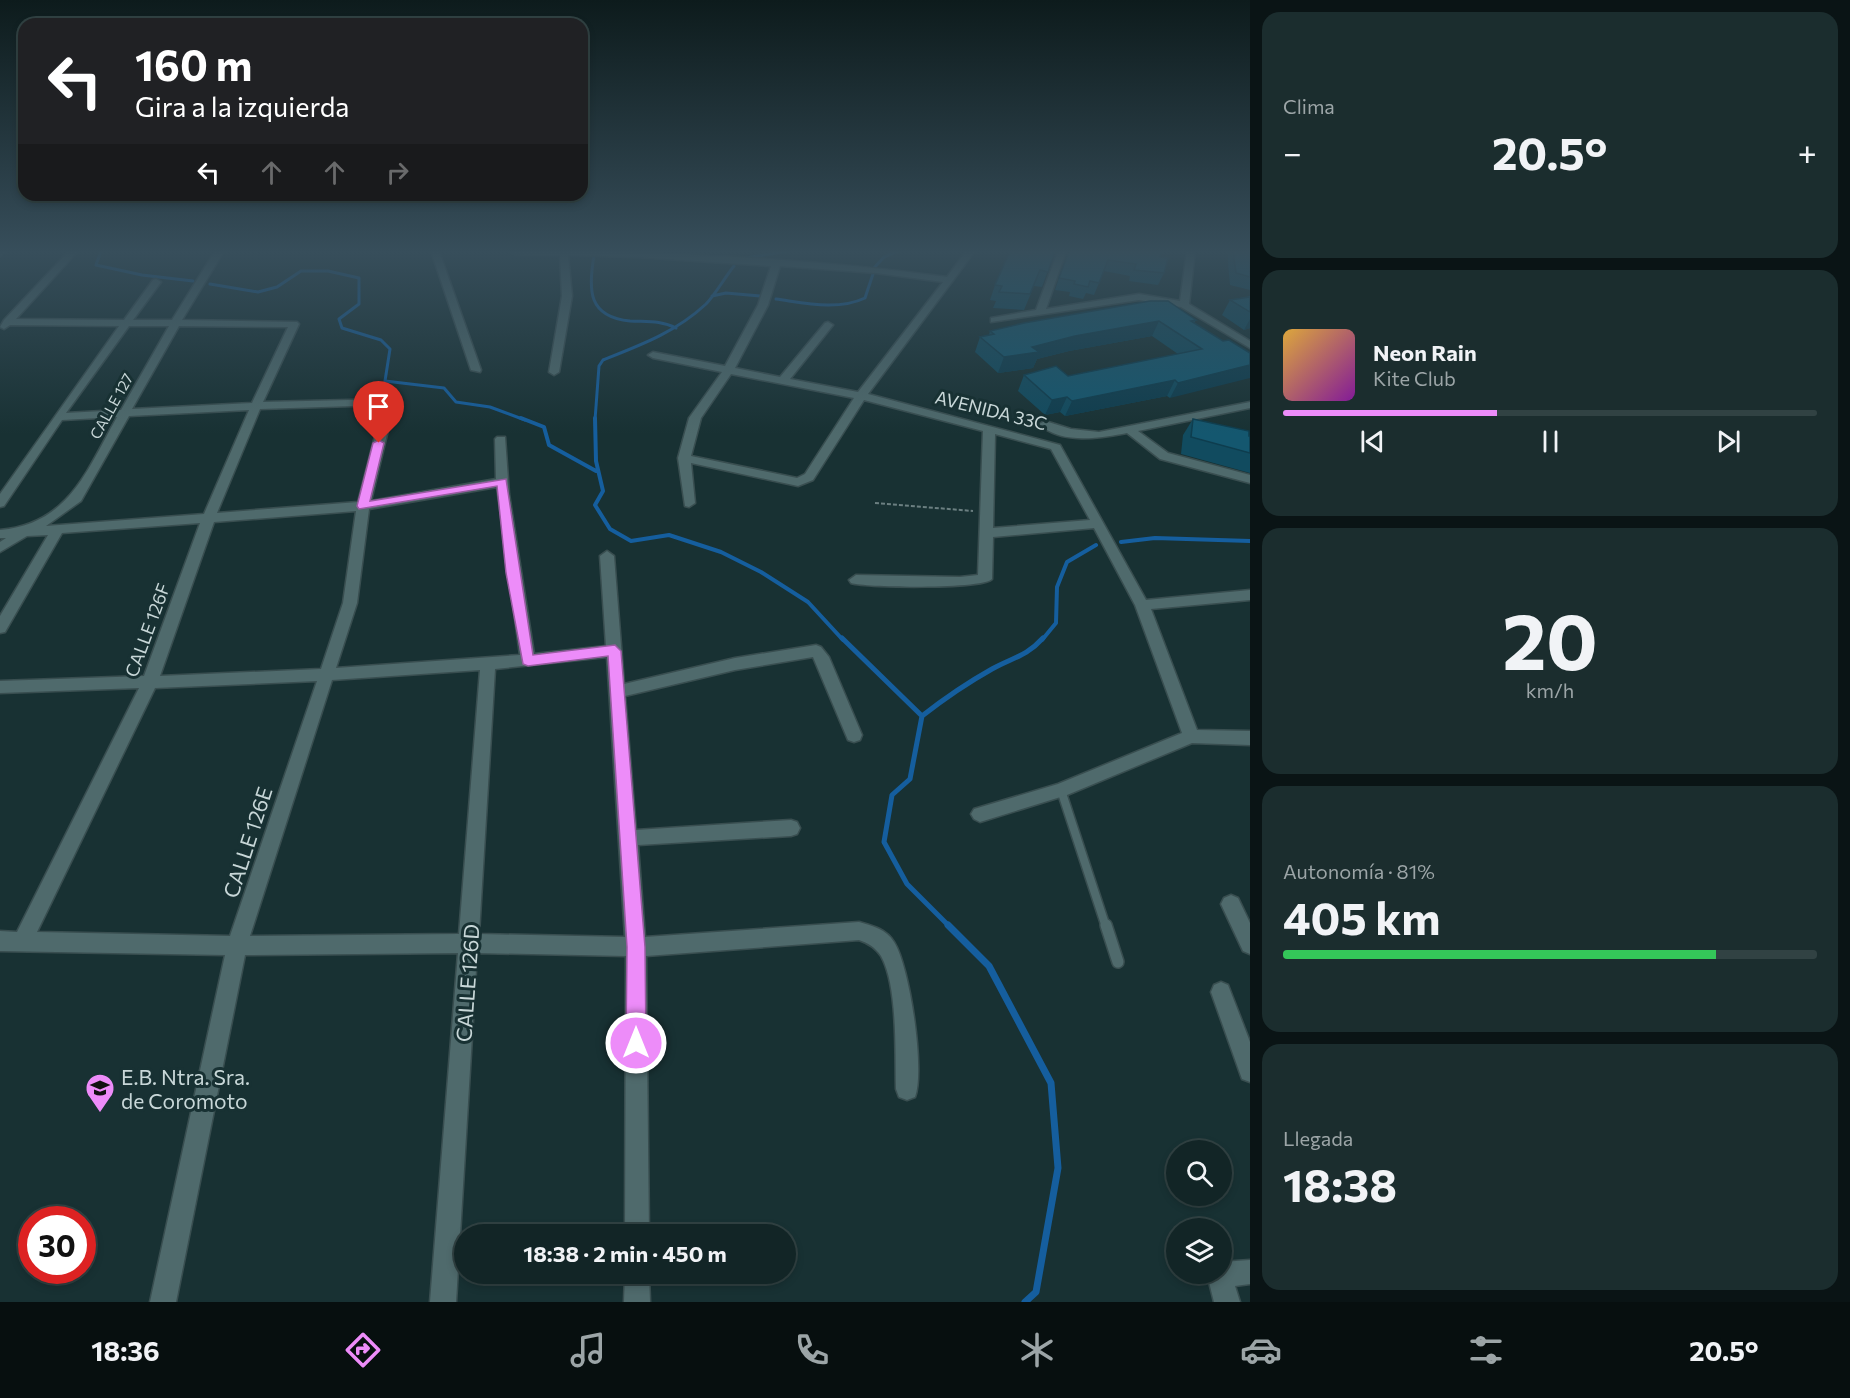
<!DOCTYPE html>
<html lang="es">
<head>
<meta charset="utf-8">
<style>
  body { margin:0; font-family:Commissioner,sans-serif; background:#1b2d2e; color:#f1f3f6; height:100vh; display:flex; flex-direction:column; font-size:22px; white-space:nowrap }
  * { box-sizing:border-box; margin:0 }
  p { font-size:20px; color:#9ca5a7 }
  .icon { flex:none; width:33px; height:33px; fill:none; stroke:currentColor; stroke-width:2; stroke-linecap:round; stroke-linejoin:round }
  .map { position:relative; flex:1; overflow:hidden }
  .sheet { display:flex; flex-direction:column; gap:12px; padding:12px; background:#0a1415; width:600px }
  .sheet>* { flex:none }
  .hud { position:absolute; left:18px; top:18px; width:570px; height:183px; border-radius:18px; box-shadow:0 3px 9px #0003,0 0 0 2px #314243; background:#202124; color:#fff; overflow:hidden }
  .controls { position:absolute; left:1166px; top:1140px; display:grid; gap:12px }
  .controls a { display:grid; place-items:center; width:66px; height:66px; border-radius:50%; background:#122526; box-shadow:0 3px 9px #0003,0 0 0 2px #314243; font-size:30px }
  .speed { position:absolute; left:18px; top:1206px; display:flex; gap:12px; font-size:30px; font-weight:700; text-align:center }
  .speed>* { display:grid; place-content:center; width:78px; height:78px; border-radius:50%; background:#122526; box-shadow:0 3px 9px #0003,0 0 0 2px #314243; line-height:1 }
  .speed .limit { border:9px solid #d22; background:#fff; color:#111 }
  .pin { position:absolute; display:grid; place-items:center; width:51px; height:51px; color:#fff; margin:-62px -26px; border-radius:50% 50% 50% 0; rotate:-45deg; box-shadow:0 0 6px #0007 }
  .pin .icon { rotate:45deg }
  .me { position:absolute; width:66px; margin:-33px; rotate:0deg; stroke-linejoin:round; filter:drop-shadow(0 0 4px #0008) }
  .turn { display:flex; align-items:center; gap:21px; height:126px; padding:0 18px; font-size:27px }
  .turn .icon { width:78px; height:78px; stroke-width:2.5 }
  .turn b { display:block; font-size:42px; line-height:51px }
  .lanes { display:flex; align-items:center; height:57px; padding:0 18px; background:#0003; justify-content:center; gap:30px; direction:ltr }
  .lanes .off { opacity:.35 }
  .big { font-size:45px; font-weight:700; line-height:1.1 }
  .sheet .card { flex:1; display:flex; flex-direction:column; justify-content:center; gap:9px; min-width:0; padding:0 21px; border-radius:18px; background:#1b2d2e }
  .sheet .dial { align-items:center; gap:0 }
  .dial b { font-size:78px; line-height:1 }
  .song { display:flex; align-items:center; gap:18px }
  .cover { width:72px; height:72px; border-radius:9px; background:linear-gradient(135deg,hsl(40 70% 55%),hsl(290 70% 35%)) }
  .played { height:6px; border-radius:3px; background:linear-gradient(90deg,#ed8cf9 40%,#314243 40%) }
  .keys { display:flex; justify-content:space-around; direction:ltr }
  .heat { display:flex; justify-content:space-between; align-items:center; font-size:33px; direction:ltr }
  .charge { height:9px; border-radius:4px; background:linear-gradient(90deg,#34c759 81%,#314243 0) }
  .trip { position:absolute; left:454px; top:1224px; width:342px; height:60px; border-radius:30px; background:#122526; box-shadow:0 3px 9px #0003,0 0 0 2px #314243; font-weight:700; line-height:60px; text-align:center }
  .menu { display:flex; height:96px; justify-content:space-around; align-items:center; background:#070f0f; color:#9ca5a7 }
  .menu .icon { width:42px; height:42px }
  .menu .selected { color:#ed8cf9 }
  .menu b { font-size:27px; color:#f1f3f6 }
  main { display:flex; flex:1; min-height:0 }
  .map>svg:first-child { display:block }
</style>
</head>
<body>
<main>
<div class="map">
<svg width="1250" height="1302" viewBox="0 0 1250 1302">
  <rect width="100%" height="100%" fill="#183133"/>
  <g fill="none" stroke-linecap="round" stroke-linejoin="round">
    <path stroke="#155e9e" stroke-width="3" d="M101,251L96,265L142,275L193,281
      M594,256C588,290 588,317 630,321C646,322 661,320 676,328
      M745,258L789,251
      M874,268L884,257L898,251
      M210,284L258,292L277,287L301,271H328L359,278V304L339,319L342,328L381,340L390,349L385,381L444,388L456,402L490,407L525,420
      M712,296L726,293L760,296
      M776,299C805,303 837,311 865,298L873,274
      M595,420L599,366L603,360C641,345 676,332 706,304C715,295 725,277 734,266"/>
    <path stroke="#155e9e" stroke-width="4" d="M521,418L544,427L549,445L596,471
      M595,418L596,461L603,491L595,505L610,529L631,541L669,535L721,552L761,572L808,602L843,640
      M1121,542L1155,538L1250,541
      M1042,640L1056,623L1057,587L1067,562L1096,545"/>
    <path stroke="#155e9e" stroke-width="5" d="M842,638L922,716L910,779L892,795L884,842L907,884L950,927
      M922,716C945,698 967,683 992,669C1012,658 1027,656 1043,638"/>
    <path stroke="#155e9e" stroke-width="7" d="M948,925L989,966L1051,1083L1058,1168L1036,1292L1025,1302"/>
    <g stroke="#394e50" stroke-width="11">
      <path id="lane-far1" d="M1061,790L1106,927"/>
    </g>
    <g stroke="#394e50" stroke-width="14">
      <path id="lane" d="M1106,925L1118,962"/>
    </g>
    <g stroke="#394e50" stroke-width="3">
      <path id="street" d="M0,251H5V252L0,256Z
        M69,251H78L16,319L124,320L153,280L156,279L161,282L133,320H172L215,251H224L182,320L297,322L299,324L263,402L393,399L395,401L371,501L496,479L495,439L497,437H505L509,494L534,654L606,646L600,556L607,551L614,556L624,684L735,658L816,645L821,647L829,657L862,735L860,740L854,742L848,740L813,657L735,670L625,696L636,830L791,820L797,822L800,828L797,834L791,836L638,845L645,937L859,922C873,926 886,929 894,942C910,967 925,1071 915,1097L907,1100L899,1097L896,1089C895,1054 898,986 881,956C875,947 868,943 859,940L646,956L649,1234H625L626,956L477,953L456,1302H430L458,953L245,955L176,1302H150L225,955L0,951V931L17,932L139,688L0,693V681L144,676L200,523L62,533L5,632L0,633V616L48,535L27,536L0,552V542L6,538H0V530C69,524 87,470 117,417L62,420L4,506L0,507V494L119,326L10,325L4,329L0,327L4,320ZM129,326H169L121,410L66,413ZM179,326L288,327L252,403L132,409ZM383,405L358,502L217,513L260,409ZM249,410L204,514L46,526L81,501L129,416ZM497,487L520,655L336,668L357,603L369,509ZM356,511L343,603L321,669L160,676L214,522ZM607,657L625,937L479,934L495,669ZM480,670L459,934L250,936L332,680ZM317,681L230,936L37,932L155,688Z
        M431,251H439L481,370L480,372L471,370Z
        M510,251C656,251 802,257 947,277L966,251H975L868,394L1060,445L1146,600L1250,590V600L1151,609L1197,730L1250,731V745L1192,743L1067,795L980,822L974,819L971,814L974,809L1058,784L1182,733L1135,605L1094,528L993,537L992,579C984,589 868,588 851,583L849,580L856,575L960,577L978,575L983,431L864,400L813,480L798,486L691,463L695,503L689,507L685,506L678,458L689,418L722,372L653,358L648,355L653,352L725,366L758,305L771,266L637,257L568,255L572,296L559,372L554,375L549,372L562,296L560,255L514,254ZM780,266L876,273L943,282L858,392L790,379L833,325L828,322L825,323L780,377L735,368L768,305ZM731,374L854,398L805,474L797,478L691,456L701,418ZM995,434L1051,449L1090,520L993,528Z
        M1058,251H1066L1046,309L1139,294L1180,301L1187,251H1195L1189,304L1250,341V348L1181,307L1139,300L991,322V318L1036,310Z
        M1250,402V408L1138,431L1168,453L1250,475V483L1160,459L1127,433C1101,438 1061,445 1039,424L1045,421L1071,429L1099,432Z
        M1231,895L1238,898L1250,923V954L1243,951L1221,904L1224,898Z
        M1221,982L1228,985L1250,1042V1082L1242,1079L1211,992L1214,985Z
        M1250,1260V1284L1235,1286L1240,1302H1214L1207,1274H1221V1262Z
        M625,1274H649L650,1302H624Z"/>
    </g>
    <path stroke="#6b7f81" stroke-width="2" stroke-dasharray="4 2" stroke-linecap="butt" d="M875,503L973,511"/>
    <use href="#lane-far1" stroke="#4f6a6c" stroke-width="8"/>
    <use href="#lane" stroke="#4f6a6c" stroke-width="11"/>
    <use href="#street" fill="#4f6a6c" fill-rule="evenodd"/>
  </g>
  <path fill="#114b5f" d="M1055,251L1042,287L1034,286L1024,310L993,308L996,301L990,300L995,285Z
    M1068,251H1161L1160,257L1164,273L1158,285L1129,281L1130,276L1104,271L1094,295L1086,293L1083,299L1069,296L1070,292L1055,290Z
    M1228,251H1250V290L1230,285L1228,263Z
    M1250,296V328L1244,330L1222,315L1230,300Z
    M1196,320L1194,323L1223,341L1170,398L1167,396L1065,416L1060,412L1045,415L1018,391L1024,375L1068,376L1178,354L1152,336L1069,351L1037,359L1033,368L998,373L975,352L980,337L989,335L990,331L1024,323Z
    M1193,419L1250,436V473L1181,454L1183,435Z"/>
  <path fill="#0e3d4e" d="M1250,319V328L1244,330Z
    M1159,321L1152,336L1069,351L1037,359L1033,368L998,373L1004,357L1032,347L1075,336Z
    M1250,365V378L1170,398L1178,383Z
    M1175,380L1167,396L1065,416L1072,401Z
    M1067,397L1060,412L1045,415L1052,400Z"/>
  <path fill="#14576f" stroke="#0e3d4e" stroke-width="1.5" d="M1010,251H1055L1048,272L1040,270L1030,294L999,292L1002,286L995,285Z
    M1069,251H1162L1160,257L1168,258L1164,273L1134,270L1136,264L1108,260L1099,283L1090,281L1088,287L1074,284L1075,281L1059,278Z
    M1233,251H1250V277L1236,273Z
    M1250,297V312L1230,300Z
    M1150,301H1168L1196,320L1191,321L1223,341L1229,340L1250,353V365L1178,383L1175,380L1072,401L1067,397L1052,400L1024,375L1056,366L1068,376L1202,349L1159,321L1075,336L1032,347L1039,352L1004,357L980,337L994,334L990,331L1024,323Z
    M1193,419L1249,431V436H1250V453L1191,437Z"/>
  <linearGradient id="sky" x2="0" y2="1"><stop stop-color="#0d1b1c"/><stop offset="0.58" stop-color="#374e5b"/><stop offset="1" stop-color="#374e5b" stop-opacity="0"/></linearGradient>
  <rect width="1250" height="434" fill="url(#sky)"/>
  <path fill="#ed8cf9" stroke="#9a5ba2" stroke-width="1.5" d="M379,440L384,443L370,501L506,479L533,655L615,645L621,651L645,947L646,1043L643,1050L636,1052L629,1050L626,1043L627,947L608,656L528,666L523,664L506,573L497,486L359,509L357,506L373,443Z"/>
  <defs>
    <g id="school-pin" transform="scale(1.5)"><path d="M0 17L-7.5 6A9.5 9.5 0 1 1 7.5 6Z" fill="#ed8cf9" stroke="#183133"/><path d="M0-5L7-2L0 1L-7-2ZM-4 1L0 2.5L4 1V4Q0 6-4 4Z" fill="#111"/></g>
  </defs>
  <g fill-rule="evenodd">
    <use href="#school-pin" x="100" y="1088"/>
  </g>
  <g text-anchor="middle" dominant-baseline="central" stroke-width="6" stroke-linejoin="round" paint-order="stroke">
    <g font-size="15" fill="#c8d7d8" stroke="#183133">
      <text transform="translate(111 406) rotate(-61)">CALLE 127</text>
    </g>
    <g font-size="18" fill="#c8d7d8" stroke="#183133">
      <text transform="translate(991 410) rotate(14)">AVENIDA 33C</text>
      <text transform="translate(147 630) rotate(-70)">CALLE 126F</text>
    </g>
    <g font-size="21" fill="#c8d7d8" stroke="#183133">
      <text transform="translate(247 842) rotate(-72)">CALLE 126E</text>
      <text transform="translate(467 983) rotate(-86)">CALLE 126D</text>
    </g>
    <g font-size="21" fill="#c8d7d8" stroke="#183133" text-anchor="start">
      <text x="121" y="1076">E.B. Ntra. Sra.<tspan x="121" dy="24">de Coromoto</tspan></text>
    </g>
  </g>
</svg>
<div class="controls">
<a><svg class="icon" aria-label="search" viewBox="0 0 24 24"><circle cx="10" cy="10" r="6"/><path d="M15 15l6 6"/></svg></a>
<a><svg class="icon" aria-label="layers" viewBox="0 0 24 24"><path d="M12 4l9 5-9 5-9-5zM3 14l9 5 9-5"/></svg></a>
</div>
<div class="speed"><div class="limit">30</div></div>
<div class="pin" style="left:379px;top:443px;background:#d93025"><svg class="icon" aria-label="arrive" viewBox="0 0 24 24"><path d="M6 21V4h12l-3 4 3 4H6"/></svg></div>
<svg class="me" style="left:636px;top:1043px" viewBox="-20 -20 40 40"><circle r="17" fill="#ed8cf9" stroke="#fff" stroke-width="3"/><path d="M0-11L8 9 0 5-8 9z" fill="#fff"/></svg>
<div class="trip">18:38 · 2 min · 450 m</div>
<div class="hud">
<div class="turn"><svg class="icon" aria-label="left" viewBox="0 0 24 24"><path d="M17 20v-9H6M10 6l-5 5 5 5"/></svg><div><b>160 m</b>Gira a la izquierda</div></div>
<div class="lanes"><svg class="icon" aria-label="left" viewBox="0 0 24 24"><path d="M17 20v-9H6M10 6l-5 5 5 5"/></svg><svg class="icon off" aria-label="ahead" viewBox="0 0 24 24"><path d="M12 20V5M6 11l6-6 6 6"/></svg><svg class="icon off" aria-label="ahead" viewBox="0 0 24 24"><path d="M12 20V5M6 11l6-6 6 6"/></svg><svg class="icon off" aria-label="right" viewBox="0 0 24 24"><path d="M7 20v-9h11M14 6l5 5-5 5"/></svg></div>
</div>
</div>
<section class="sheet">
<div class="card"><p>Clima</p>
<div class="heat"><a>−</a><b class="big">20.5°</b><a>+</a></div>
</div>
<div class="card">
<div class="song"><i class="cover"></i><div><b>Neon Rain</b><p>Kite Club</p></div></div>
<div class="played"></div>
<div class="keys"><svg class="icon" aria-label="previous" viewBox="0 0 24 24"><path d="M18 5L8 12l10 7zM5 5v14"/></svg><svg class="icon" aria-label="pause" viewBox="0 0 24 24"><path d="M8 5v14M16 5v14"/></svg><svg class="icon" aria-label="next" viewBox="0 0 24 24"><path d="M6 5l10 7-10 7zM19 5v14"/></svg></div>
</div>
<div class="card dial"><b>20</b><p>km/h</p></div>
<div class="card"><p>Autonomía · 81%</p><b class="big">405 km</b><div class="charge"></div></div>
<div class="card"><p>Llegada</p><b class="big">18:38</b></div>
</section>
</main>
<nav class="menu">
<b>18:36</b>
<svg class="icon selected" aria-label="directions" viewBox="0 0 24 24"><path d="M12 3l9 9-9 9-9-9zM9 14v-3h6M13 9l2 2-2 2"/></svg>
<svg class="icon" aria-label="music" viewBox="0 0 24 24"><path d="M9 18V5l10-2v13"/><circle cx="6" cy="18" r="3"/><circle cx="16" cy="16" r="3"/></svg>
<svg class="icon" aria-label="phone" viewBox="0 0 24 24"><path d="M5 4h4l2 5-3 2q2 4 5 5l2-3 5 2v4C11 20 4 13 5 4z"/></svg>
<svg class="icon" aria-label="climate" viewBox="0 0 24 24"><path d="M12 3v18M4 7l16 10M4 17L20 7"/></svg>
<svg class="icon" aria-label="car" viewBox="0 0 24 24"><path d="M5 17H2v-5l4-1 3-4h7l3 4 3 1v5h-3M9 17h6M6 11h13"/><circle cx="7" cy="17" r="2"/><circle cx="17" cy="17" r="2"/></svg>
<svg class="icon" aria-label="filters" viewBox="0 0 24 24"><path d="M4 7h16M4 17h16"/><circle cx="9" cy="7" r="2"/><circle cx="15" cy="17" r="2"/></svg>
<b>20.5°</b>
</nav>
</body>
</html>
